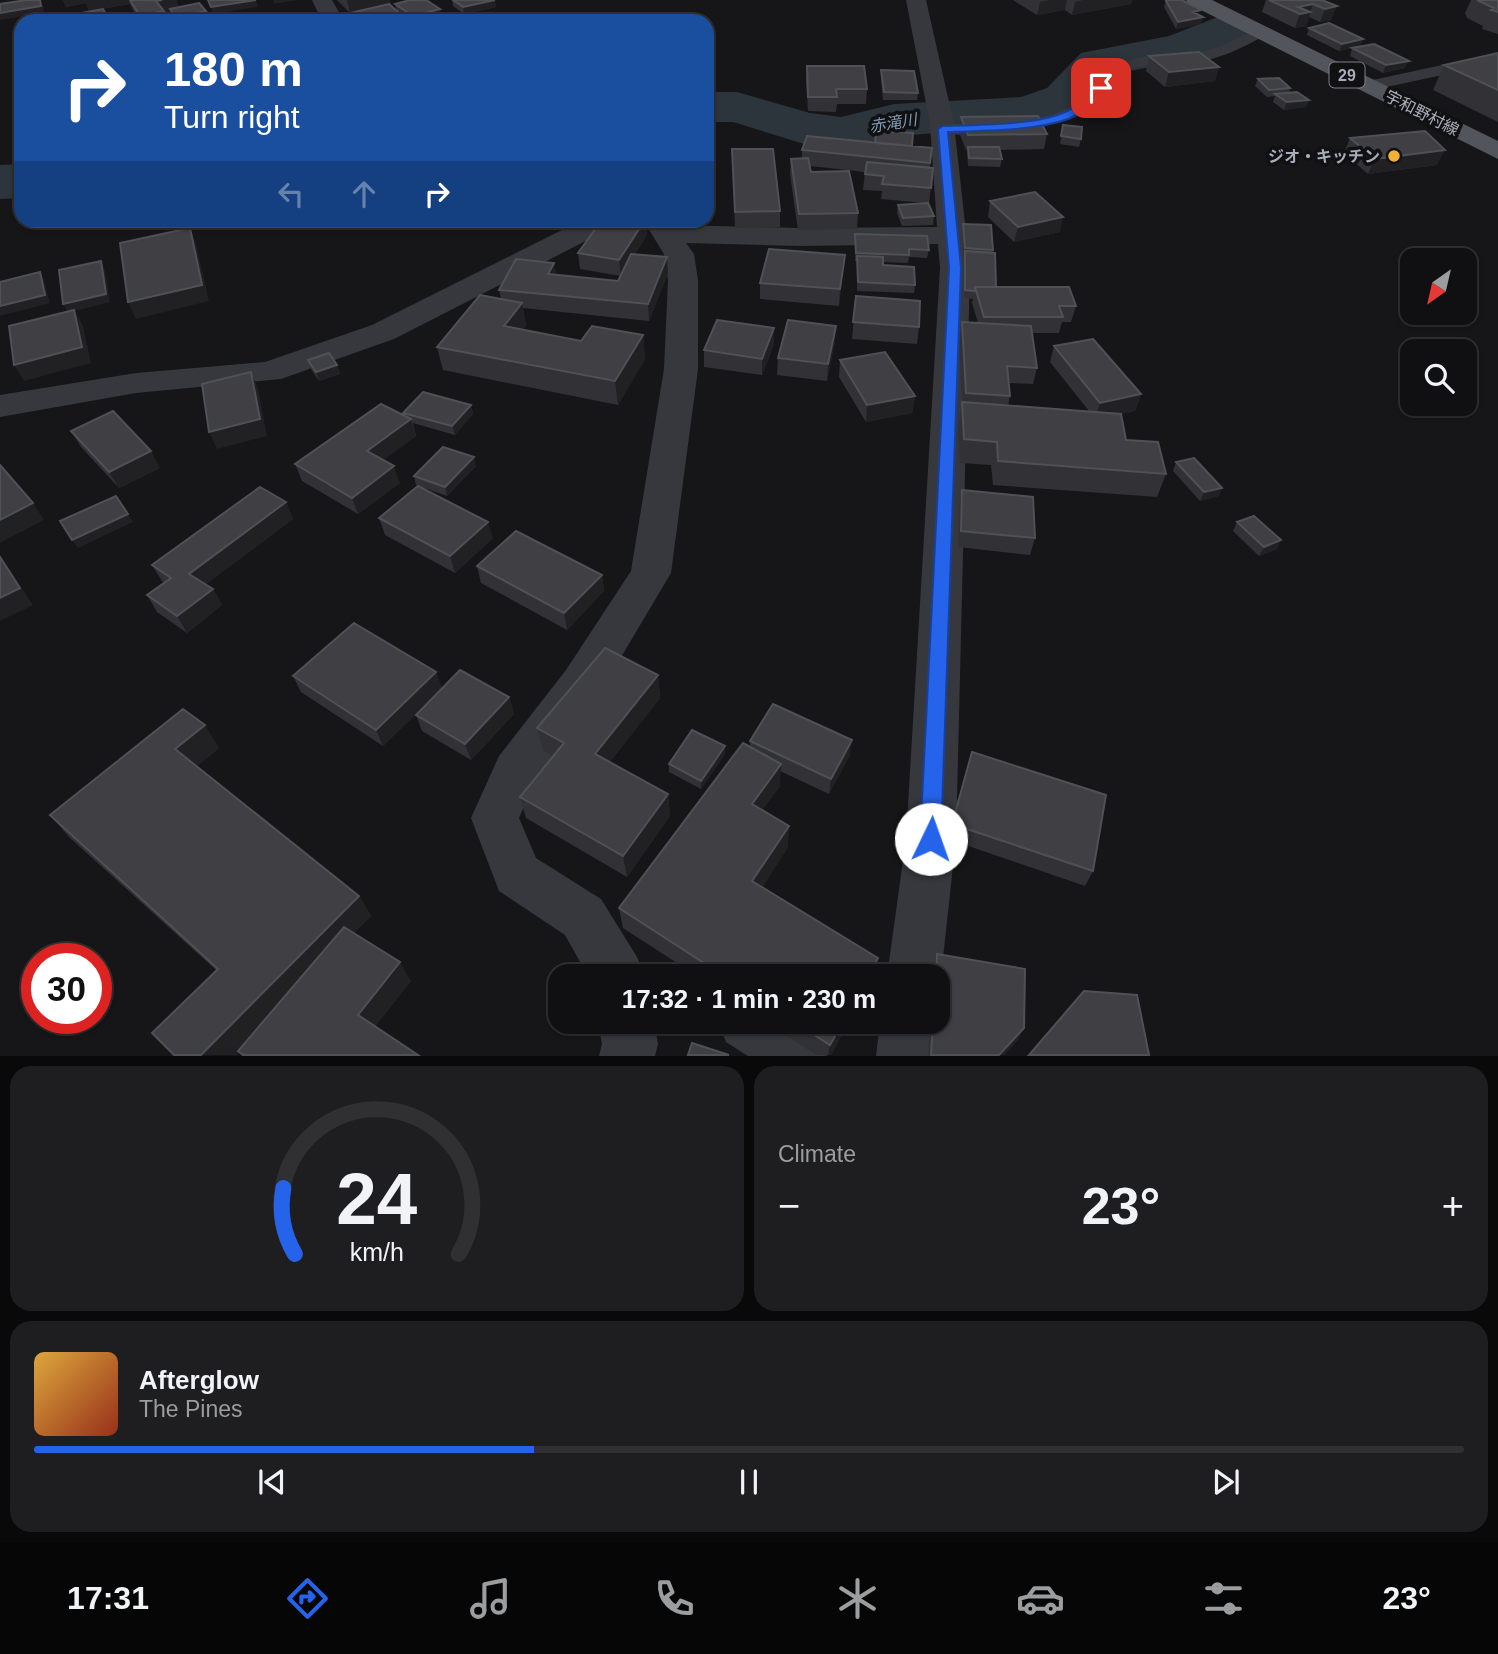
<!DOCTYPE html>
<html lang="en">
<head>
<meta charset="utf-8">
<style>
  body { margin:0; font-family:Helvetica,"Noto Sans JP",sans-serif; background:#1e1e20; color:#f1f3f6; height:100vh; display:flex; flex-direction:column; font-size:26px; white-space:nowrap }
  * { box-sizing:border-box; margin:0 }
  p { font-size:23px; color:#9c9d9f }
  .icon { flex:none; width:38px; height:38px; fill:none; stroke:currentColor; stroke-width:2; stroke-linecap:round; stroke-linejoin:round }
  .map { position:relative; height:1056px; overflow:hidden }
  .panel { display:flex; flex-direction:column; gap:10px; padding:10px; background:#09090a; flex:1 }
  .panel>* { flex:none }
  .hud { position:absolute; left:14px; top:14px; width:700px; height:214px; border-radius:21px; box-shadow:0 2px 5px #0004,0 0 0 2px #303032; background:#1a4fa0; color:#fff; overflow:hidden }
  .needle { width:46px; rotate:214deg }
  .buttons { position:absolute; left:1400px; top:248px; display:grid; gap:14px }
  .buttons a { display:grid; place-items:center; width:77px; height:77px; border-radius:14px; background:#101012; box-shadow:0 2px 5px #0004,0 0 0 2px #303032; font-size:35px }
  .speed { position:absolute; left:21px; top:943px; display:flex; gap:14px; font-size:35px; font-weight:700; text-align:center }
  .speed>* { display:grid; place-content:center; width:91px; height:91px; border-radius:50%; background:#101012; box-shadow:0 2px 5px #0004,0 0 0 2px #303032; line-height:1 }
  .speed .limit { border:10px solid #d22; background:#fff; color:#111 }
  .pin { position:absolute; display:grid; place-items:center; width:60px; height:60px; color:#fff; margin:-30px; border-radius:14px; box-shadow:0 4px 10px #0006 }
  .me { position:absolute; width:77px; margin:-38px; rotate:3deg; stroke-linejoin:round; filter:drop-shadow(0 0 5px #0008) }
  .turn { display:flex; align-items:center; gap:24px; height:147px; padding:0 35px; font-size:32px }
  .turn .icon { width:91px; height:91px; stroke-width:2.5 }
  .turn b { display:block; font-size:49px; line-height:60px }
  .lanes { display:flex; align-items:center; height:66px; padding:0 35px; background:#0003; justify-content:center; gap:35px; direction:ltr }
  .lanes .off { opacity:.35 }
  .big { font-size:52px; font-weight:600; line-height:1.1 }
  .panel .card { flex:1; display:flex; flex-direction:column; justify-content:center; gap:10px; min-width:0; padding:0 24px; border-radius:21px; background:#1e1e20 }
  .panel .dial { align-items:center; gap:0 }
  .dial svg { height:182px; overflow:visible; fill:none; stroke:#303032; stroke-width:7; stroke-linecap:round; text-anchor:middle }
  .dial text { fill:#f1f3f6; stroke:none }
  .song { display:flex; align-items:center; gap:21px }
  .cover { width:84px; height:84px; border-radius:10px; background:linear-gradient(135deg,hsl(40 70% 55%),hsl(10 70% 35%)) }
  .played { height:7px; border-radius:4px; background:linear-gradient(90deg,#2563eb 35%,#303032 35%) }
  .keys { display:flex; justify-content:space-around; direction:ltr }
  .heat { display:flex; justify-content:space-between; align-items:center; font-size:38px; direction:ltr }
  .panel .tiles { flex:1; display:grid; gap:10px; grid-template-columns:1fr 1fr }
  .card:last-child { grid-column:span 2 }
  .trip { position:absolute; left:548px; top:964px; width:402px; height:70px; border-radius:21px; background:#101012; box-shadow:0 2px 5px #0004,0 0 0 2px #303032; font-weight:600; line-height:70px; text-align:center }
  .dock { display:flex; height:112px; justify-content:space-around; align-items:center; background:#060607; color:#9c9d9f }
  .dock .icon { width:49px; height:49px }
  .dock .selected { color:#2563eb }
  .dock b { font-size:32px; color:#f1f3f6 }
  .map>svg:first-child { display:block }
</style>
</head>
<body>
<div class="map">
<svg width="1498" height="1056" viewBox="0 0 1498 1056">
  <rect width="100%" height="100%" fill="#161618"/>
  <g fill="none" stroke-linecap="round" stroke-linejoin="round">
    <path fill="#2c353c" fill-rule="evenodd" d="M1228,13L1244,17L1251,27L1244,37L1198,58L1114,74L1083,110L1026,127L894,136L841,149L804,144L733,122H707V92H737L810,113L841,117L894,104L1021,97L1047,88L1081,53L1169,36Z
      M21,164V198L0,199V165Z"/>
    <path fill="#37383d" fill-rule="evenodd" d="M1261,28L1268,32L1266,35C1245,46 1225,57 1202,61C1179,64 1154,61 1132,69C1108,78 1099,106 1076,117C1056,127 948,144 935,129L943,124C986,123 1042,129 1078,101C1094,89 1102,70 1122,63C1151,52 1183,57 1212,49C1229,45 1244,32 1261,28Z
      M1498,53V63L1368,91L1360,86L1368,81Z"/>
    <path fill="#37383d" fill-rule="evenodd" d="M312,0H332L344,21H322Z
      M906,0H926L954,124L970,268L956,839L941,976L938,983V976H887L906,839L940,268L938,244L799,246L686,243L694,254L698,280V369L671,573L598,696L534,783L519,818L536,858L601,899L637,957L645,976H588L565,935L499,891L471,818L499,756L566,670L631,571L664,369L668,280L664,254L643,220H671L675,225L799,228L937,227L930,124Z
      M582,220H619L615,226L394,339L281,379L136,393L0,417V395L136,373L265,362L372,325Z
      M598,1022H654L658,1044L655,1056H599L602,1044Z
      M718,1022H797L819,1036L827,1056H748L726,1042Z
      M880,1022H936L932,1056H876Z"/>
    <path fill="#53555c" fill-rule="evenodd" d="M1186,0H1212L1498,141V159L1189,4Z"/>
  </g>
  <path fill="#323236" d="M63,0H176L179,7L206,11L209,18L193,21H176L171,13L165,14L167,21H140L133,10L130,4L89,11L86,3L66,7Z
    M337,0H390L391,4L350,13Z
    M452,0H494L496,7L464,14L453,6Z
    M1013,0H1132L1131,4L1072,15L1065,10L1037,15Z
    M1266,0H1322L1331,20L1320,22L1309,17L1306,26L1295,28L1262,12Z
    M1471,0H1498V34L1482,29L1483,26L1467,18L1465,13Z
    M1166,1L1200,15L1201,24L1176,29L1164,7Z
    M395,4L442,16L424,21H412L397,11Z
    M350,13L401,20L354,21Z
    M1309,28L1363,39L1360,46L1339,51L1307,35Z
    M1352,48L1405,68L1383,73L1350,56Z
    M1498,53V122L1433,90L1444,65Z
    M1149,56L1219,67L1215,81L1165,87L1146,71Z
    M807,66L867,89L866,104H837L836,112L808,111L806,80Z
    M881,70L918,93L917,100H883L881,78Z
    M1258,79L1290,88L1289,93L1309,100L1306,107L1284,110L1273,102L1275,96L1267,97L1255,86Z
    M961,117L1047,134L1044,149L1000,150L1002,159L1000,167L968,166L967,150H966L959,132Z
    M1063,125L1081,139L1079,147L1060,144Z
    M1350,138L1437,165L1368,174L1344,153Z
    M912,146L932,148L930,167L933,168L929,204L934,216L933,225L902,226L897,213L898,205L925,203L881,199L882,191L863,190L865,172L810,166L811,172L858,213L857,229L798,230L790,174L791,159H802V150Z
    M732,149L780,211V227L735,228Z
    M990,201L1060,232L1014,242L988,217Z
    M492,220H581L576,229Z
    M602,220H646L647,235L635,254L667,257L668,273L649,321L523,308L526,326L523,330L581,341L643,335L645,359L618,405L443,370L437,347L501,299L499,290L554,263L556,275L618,281L621,276L580,269L578,253Z
    M963,224L993,250L996,287L1076,306L1071,322H1062L1059,333H1032L1037,368L1033,384L1009,383L1010,396L1008,406L1089,411L1050,362L1054,346L1141,394L1135,411L1121,414L1126,440L1166,474L1157,497L993,485L991,465L960,463L958,426L962,402L959,338L962,322L978,323L972,303L973,299L964,298V256L962,232Z
    M855,234L929,250L927,258L909,257L908,263L883,262V265L915,285L914,293L857,291V261H855Z
    M843,271L839,306L760,299V283Z
    M856,296L919,327L917,344L852,339Z
    M774,328V344L762,375L704,367V350Z
    M835,342L827,381L777,375L778,358Z
    M308,360L337,365L340,374L319,381L311,369Z
    M840,360L915,396L912,413L866,422L839,377Z
    M471,405L473,414L455,435L413,423L416,436L383,460L400,483L358,514L302,481L295,464L404,415L403,413Z
    M71,431L160,468L119,488L81,447Z
    M1176,462L1222,488L1219,496L1200,501L1173,471Z
    M476,466L447,496L416,485L414,476Z
    M962,490L1035,538L1030,555L958,547L959,506Z
    M286,502L293,519L206,584L213,589L222,605L187,633L157,612L147,595L164,583L162,581L152,565Z
    M379,518L493,538L455,573L385,535Z
    M1237,522L1277,549L1259,556L1233,531Z
    M477,566L602,575L604,591L567,630L481,583Z
    M436,672L442,689L383,746L301,692L293,676Z
    M658,675L660,698L610,762L668,794L670,816L627,877L526,818L520,797L553,756L543,750L537,728Z
    M509,697L514,714L471,760L422,731L416,715Z
    M750,741L850,755L829,794L780,771V786L762,810L788,847L762,887L878,958L874,976H697L623,928L619,908L750,747Z
    M219,748L197,766L359,896L371,916L354,933L411,981L375,1026L418,1055H242L239,1052L236,1055L216,970L69,837L50,815Z
    M972,752L1093,871L1085,886L948,839Z
    M725,754L701,789L669,772V764Z
    M937,954L1018,1040L1004,1055H928L930,1022H938V976H933V967Z
    M766,1022H849L831,1055H816Z"/>
  <path fill="#212124" d="M40,0L43,5L44,13L0,20V13Z
    M63,0H129L130,4L89,11L86,3L66,7Z
    M162,0H176L180,11L170,9L171,13L165,14L167,21H142L140,16L156,1Z
    M256,0L258,7L213,14L211,7Z
    M273,0H298L274,4Z
    M347,0H390L391,4L350,13Z
    M495,0L496,7L464,14L463,7Z
    M1050,0H1067L1065,10L1037,15L1040,2Z
    M1083,0H1132L1131,4L1072,15L1075,2Z
    M1313,4L1306,26L1295,28L1300,14L1298,7Z
    M1337,6L1331,20L1320,22L1325,9Z
    M440,9L442,16L424,21H414L413,16Z
    M206,11L209,18L193,21H178L176,17Z
    M399,13L401,20L387,21L385,16Z
    M1203,17L1201,24L1176,29L1178,22Z
    M1363,39L1360,46L1339,51L1342,44Z
    M1409,61L1405,68L1383,73L1386,65Z
    M1219,67L1215,81L1165,87L1169,72Z
    M1309,100L1306,107L1284,110L1287,102Z
    M1445,150L1437,165L1368,174L1375,159Z
    M1063,217L1060,232L1014,242L1018,227Z
    M575,220H581L576,229Z
    M645,220L647,235L621,276L619,260Z
    M190,228L196,244L209,301L136,319L128,302Z
    M845,255L843,271L839,306L840,289Z
    M667,257L668,273L649,321L648,304Z
    M101,261L105,270L110,302L75,311L83,326L91,363L24,381L14,365L68,313L63,304Z
    M554,263L557,279L548,274Z
    M40,272L44,280L50,303L0,316V306Z
    M522,303L526,326L508,350L504,326Z
    M836,326L835,342L827,381L828,364Z
    M774,328V344L762,375V359Z
    M643,335L645,359L618,405L615,381Z
    M337,365L340,374L319,381L316,372Z
    M251,372L258,389L267,436L217,449L209,432Z
    M1141,394L1135,411L1095,419L1100,403Z
    M915,396L912,413L866,422L867,405Z
    M471,405L473,414L455,435L452,426Z
    M411,419L416,436L373,468L367,451Z
    M151,451L160,468L119,488L109,472Z
    M474,457L476,466L447,496L445,487Z
    M394,466L400,483L358,514L352,498Z
    M1222,488L1219,496L1200,501L1204,492Z
    M286,502L293,519L198,590L189,574Z
    M33,503L44,520L0,543V520Z
    M128,514L133,522L78,548L72,540Z
    M488,522L493,538L455,573L450,556Z
    M1281,540L1277,549L1259,556L1264,547Z
    M0,555L33,605L0,621Z
    M602,575L604,591L567,630L564,613Z
    M213,589L222,605L187,633L177,616Z
    M436,672L442,689L383,746L376,730Z
    M658,675L660,698L599,776L595,754Z
    M509,697L514,714L471,760L465,744Z
    M205,725L219,748L191,771L175,749Z
    M852,740L850,755L829,794L831,779Z
    M725,746V754L701,789V781Z
    M781,764L780,786L751,826L752,804Z
    M668,794L670,816L627,877L623,856Z
    M789,826L788,847L752,901V881Z
    M359,896L371,916L236,1055H201Z
    M878,958L874,976H868Z
    M400,962L411,981L371,1032L358,1015Z
    M843,1022H849L831,1055H828L830,1045Z
    M1024,1028L1018,1040L1004,1055H999Z"/>
  <path fill="#3f3f44" stroke="#4f5156" stroke-width="2" d="M26,0H40L41,6L0,13V4Z
    M130,0H162L156,1L164,11L140,16Z
    M208,0H256L211,7Z
    M410,0H426L440,9L413,16L395,4Z
    M453,0H495L463,7Z
    M1169,0H1182L1201,10L1193,12L1203,17L1178,22L1166,1Z
    M1269,0H1322L1337,6L1325,9L1313,4L1298,7L1310,12L1300,14Z
    M1477,0H1498V12L1491,10L1494,8Z
    M199,3L206,11L176,17L170,9Z
    M389,4L399,13L385,16L390,21H359L350,13Z
    M103,9L110,21H67L65,16Z
    M445,18L450,21H435Z
    M1329,23L1363,39L1342,44L1309,28Z
    M1374,44L1409,61L1386,65L1352,48Z
    M1199,52L1219,67L1169,72L1149,56Z
    M1498,53V90L1444,65Z
    M807,66H864L867,89H836L837,97H808Z
    M881,70L914,71L918,93L884,92Z
    M1279,78L1290,88L1269,90L1258,79Z
    M1297,92L1309,100L1287,102L1275,94Z
    M1038,116L1047,134L968,135L961,117Z
    M1063,125L1082,127L1081,139L1061,136Z
    M876,131L913,133L912,146L875,143Z
    M1425,131L1445,150L1375,159L1350,138Z
    M807,136L932,148L930,163L802,150Z
    M968,147H999L1002,159L969,158Z
    M732,149H773L780,211L735,212Z
    M808,158L811,172L849,171L858,213L799,214L791,159Z
    M867,162L933,168L931,188L882,184L884,176L865,174Z
    M1035,192L1063,217L1018,227L990,201Z
    M928,203L934,216L903,218L898,205Z
    M602,220H645L619,260L578,253Z
    M963,224L991,225L993,250L965,248Z
    M190,228L202,285L128,302L120,243Z
    M855,234L927,236L929,250L909,249V255L856,253Z
    M769,249L845,255L840,289L760,283Z
    M965,251L995,253L996,287H975V291L965,290Z
    M631,254L667,257L648,304L499,290L516,259L554,263L548,274L618,281Z
    M857,256L883,257V265L914,267L915,285L858,282Z
    M101,261L106,294L63,304L59,270Z
    M40,272L45,295L0,306V282Z
    M975,287H1069L1076,306H1059L1063,317H984Z
    M480,295L522,303L504,326L581,341L592,326L643,335L615,381L437,347Z
    M856,296L920,301L919,327L853,322Z
    M74,310L82,347L14,365L9,326Z
    M717,320L774,328L762,359L704,350Z
    M788,320L836,326L828,364L778,358Z
    M962,322L1031,326L1037,368L1007,366L1010,396L966,393Z
    M1093,339L1141,394L1100,403L1054,346Z
    M885,352L915,396L867,405L840,360Z
    M329,353L337,365L316,372L308,360Z
    M251,372L260,419L209,432L202,384Z
    M423,392L471,405L452,426L403,413Z
    M962,402L1121,414L1126,440L1158,442L1166,474L998,461L997,442L964,439Z
    M381,404L411,419L367,451L394,466L352,498L295,464Z
    M113,411L151,451L109,472L71,431Z
    M443,447L474,457L445,487L414,476Z
    M1194,458L1222,488L1204,492L1176,462Z
    M0,465L33,503L0,520Z
    M418,486L488,522L450,556L379,518Z
    M260,487L286,502L189,574L213,589L177,616L147,595L171,578L152,565Z
    M962,490L1033,497L1035,538L961,531Z
    M116,496L128,514L72,540L60,521Z
    M1254,516L1281,540L1264,547L1237,522Z
    M516,531L602,575L564,613L477,566Z
    M0,557L20,588L0,598Z
    M354,623L436,672L376,730L293,676Z
    M605,648L658,675L595,754L668,794L623,856L520,797L564,743L537,728Z
    M460,670L509,697L465,744L416,715Z
    M773,704L852,740L831,779L750,741Z
    M183,709L205,725L175,749L359,896L201,1055H174L152,1033L218,969L50,815Z
    M692,730L725,746L701,781L669,764Z
    M743,743L781,764L752,804L789,826L752,881L878,958L868,976H724L619,908Z
    M972,752L1106,795L1093,871L952,824Z
    M344,927L400,962L358,1015L418,1055H243L238,1051Z
    M937,954L1025,969L1024,1028L999,1055H931L933,1022H938V976H936Z
    M1084,991L1137,995L1149,1055H1029Z
    M794,1022H843L830,1045Z
    M692,1043L729,1055H688Z"/>
  <path fill="#2563eb" stroke="#184099" stroke-width="2" d="M1097,86L1106,88C1095,100 1083,113 1068,119C1034,131 984,131 948,132L961,268L941,839L938,846L931,848L923,846L920,839L949,268L938,129L943,126C975,125 1034,125 1063,113C1077,108 1087,96 1097,86Z"/>
  <circle fill="#f2b134" stroke="#111113" stroke-width="2.5" cx="1394" cy="156" r="7"/>
  <g text-anchor="middle" dominant-baseline="central" stroke-width="7" stroke-linejoin="round" paint-order="stroke">
    <rect fill="#111113" stroke="#7b7e86" stroke-width="2" x="1329.5" y="62.5" width="35" height="25" rx="5"/>
    <g font-size="16" font-weight="bold" fill="#a8adb8">
      <text x="1347" y="75">29</text>
    </g>
    <g font-size="16" fill="#a8adb8" stroke="#111113">
      <text transform="translate(1422 113) rotate(27)">宇和野村線</text>
    </g>
    <g font-size="16" font-style="italic" fill="#7f9bb3" stroke="#111113">
      <text transform="translate(893 123) rotate(-9)">赤滝川</text>
    </g>
    <g font-size="16" font-weight="bold" fill="#a8adb8" stroke="#111113" text-anchor="end">
      <text x="1380" y="156">ジオ・キッチン</text>
    </g>
  </g>
</svg>
<div class="buttons">
<a><svg class="needle" viewBox="-14 -14 28 28"><path d="M0-13l5 13h-10z" fill="#e53935"/><path d="M0 13l5-13h-10z" fill="#9c9d9f"/></svg></a>
<a><svg class="icon" aria-label="search" viewBox="0 0 24 24"><circle cx="10" cy="10" r="6"/><path d="M15 15l6 6"/></svg></a>
</div>
<div class="speed"><div class="limit">30</div></div>
<div class="pin" style="left:1101px;top:88px;background:#d93025"><svg class="icon" aria-label="arrive" viewBox="0 0 24 24"><path d="M6 21V4h12l-3 4 3 4H6"/></svg></div>
<svg class="me" style="left:931px;top:839px" viewBox="-20 -20 40 40"><circle r="19" fill="#fff"/><path d="M0-13L10 11 0 6-10 11z" fill="#2563eb"/></svg>
<div class="trip">17:32 · 1 min · 230 m</div>
<div class="hud">
<div class="turn"><svg class="icon" aria-label="right" viewBox="0 0 24 24"><path d="M7 20v-9h11M14 6l5 5-5 5"/></svg><div><b>180 m</b>Turn right</div></div>
<div class="lanes"><svg class="icon off" aria-label="left" viewBox="0 0 24 24"><path d="M17 20v-9H6M10 6l-5 5 5 5"/></svg><svg class="icon off" aria-label="ahead" viewBox="0 0 24 24"><path d="M12 20V5M6 11l6-6 6 6"/></svg><svg class="icon" aria-label="right" viewBox="0 0 24 24"><path d="M7 20v-9h11M14 6l5 5-5 5"/></svg></div>
</div>
</div>
<section class="panel">
<div class="tiles">
<div class="card dial"><svg viewBox="0 0 100 80">
<path d="M14 69A42 42 0 1 1 86 69"/>
<path d="M14 69A42 42 0 0 1 9 40" stroke="#2563eb"/>
<text x="50" y="56" font-size="32" font-weight="700">24</text>
<text x="50" y="72" font-size="11">km/h</text>
</svg></div>
<div class="card"><p>Climate</p>
<div class="heat"><a>−</a><b class="big">23°</b><a>+</a></div>
</div>
<div class="card">
<div class="song"><i class="cover"></i><div><b>Afterglow</b><p>The Pines</p></div></div>
<div class="played"></div>
<div class="keys"><svg class="icon" aria-label="previous" viewBox="0 0 24 24"><path d="M18 5L8 12l10 7zM5 5v14"/></svg><svg class="icon" aria-label="pause" viewBox="0 0 24 24"><path d="M8 5v14M16 5v14"/></svg><svg class="icon" aria-label="next" viewBox="0 0 24 24"><path d="M6 5l10 7-10 7zM19 5v14"/></svg></div>
</div>
</div>
</section>
<nav class="dock">
<b>17:31</b>
<svg class="icon selected" aria-label="directions" viewBox="0 0 24 24"><path d="M12 3l9 9-9 9-9-9zM9 14v-3h6M13 9l2 2-2 2"/></svg>
<svg class="icon" aria-label="music" viewBox="0 0 24 24"><path d="M9 18V5l10-2v13"/><circle cx="6" cy="18" r="3"/><circle cx="16" cy="16" r="3"/></svg>
<svg class="icon" aria-label="phone" viewBox="0 0 24 24"><path d="M5 4h4l2 5-3 2q2 4 5 5l2-3 5 2v4C11 20 4 13 5 4z"/></svg>
<svg class="icon" aria-label="climate" viewBox="0 0 24 24"><path d="M12 3v18M4 7l16 10M4 17L20 7"/></svg>
<svg class="icon" aria-label="car" viewBox="0 0 24 24"><path d="M5 17H2v-5l4-1 3-4h7l3 4 3 1v5h-3M9 17h6M6 11h13"/><circle cx="7" cy="17" r="2"/><circle cx="17" cy="17" r="2"/></svg>
<svg class="icon" aria-label="filters" viewBox="0 0 24 24"><path d="M4 7h16M4 17h16"/><circle cx="9" cy="7" r="2"/><circle cx="15" cy="17" r="2"/></svg>
<b>23°</b>
</nav>
</body>
</html>
